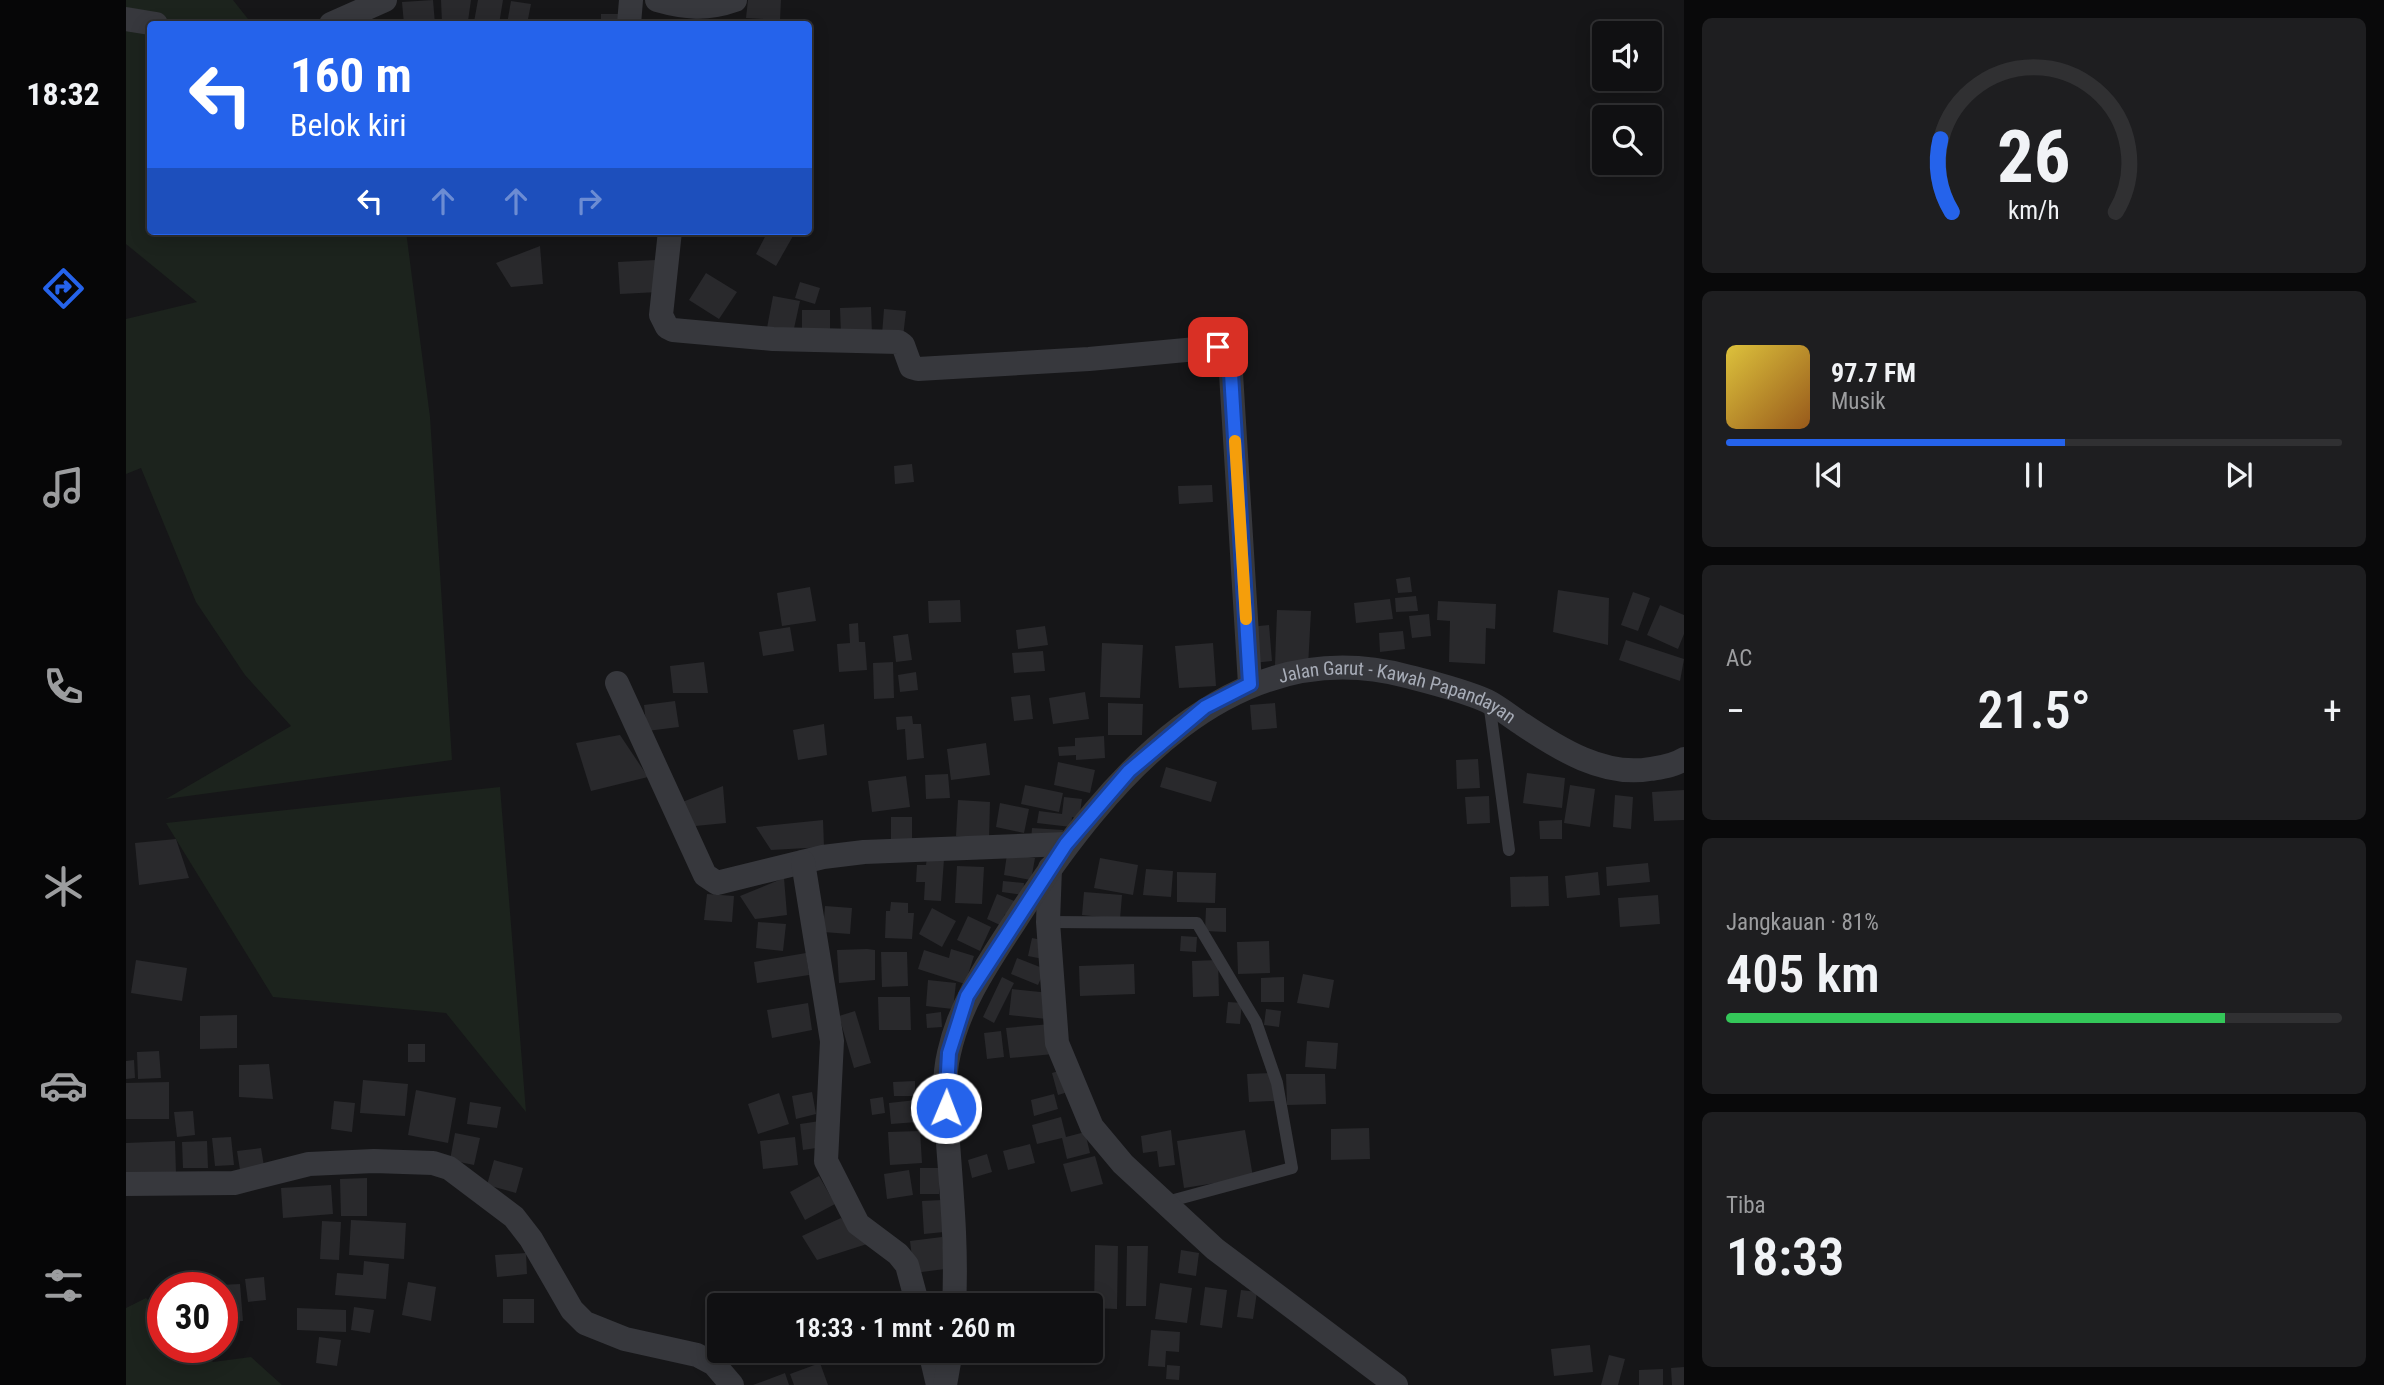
<!DOCTYPE html>
<html lang="id">
<head>
<meta charset="utf-8">
<style>
  body { margin:0; font-family:"Roboto Condensed",sans-serif; background:#1e1e20; color:#f1f3f6; height:100vh; display:flex; flex-direction:column; font-size:26px; white-space:nowrap }
  * { box-sizing:border-box; margin:0 }
  p { font-size:23px; color:#9c9d9f }
  .icon { flex:none; width:38px; height:38px; fill:none; stroke:currentColor; stroke-width:2; stroke-linecap:round; stroke-linejoin:round }
  .map { position:relative; flex:1; overflow:hidden }
  .panel { display:flex; flex-direction:column; gap:18px; padding:18px; background:#09090a; width:700px }
  .panel>* { flex:none }
  .hud { position:absolute; left:21px; top:21px; width:665px; height:214px; border-radius:7px; box-shadow:0 4px 18px #0003,0 0 0 2px #303032; background:#2563eb; color:#fff; overflow:hidden }
  .buttons { position:absolute; left:1466px; top:21px; display:grid; gap:14px }
  .buttons a { display:grid; place-items:center; width:70px; height:70px; border-radius:7px; background:#101012; box-shadow:0 4px 18px #0003,0 0 0 2px #303032; font-size:35px }
  .speed { position:absolute; left:21px; top:1272px; display:flex; gap:14px; font-size:35px; font-weight:700; text-align:center }
  .speed>* { display:grid; place-content:center; width:91px; height:91px; border-radius:50%; background:#101012; box-shadow:0 4px 18px #0003,0 0 0 2px #303032; line-height:1 }
  .speed .limit { border:10px solid #d22; background:#fff; color:#111 }
  .pin { position:absolute; display:grid; place-items:center; width:60px; height:60px; color:#fff; margin:-30px; border-radius:14px; box-shadow:0 4px 10px #0006 }
  .me { position:absolute; width:77px; margin:-38px; rotate:1deg; stroke-linejoin:round; filter:drop-shadow(0 0 5px #0008) }
  .turn { display:flex; align-items:center; gap:24px; height:147px; padding:0 28px; font-size:32px }
  .turn .icon { width:91px; height:91px; stroke-width:2.5 }
  .turn b { display:block; font-size:49px; line-height:60px }
  .lanes { display:flex; align-items:center; height:66px; padding:0 28px; background:#0003; justify-content:center; gap:35px; direction:ltr }
  .lanes .off { opacity:.35 }
  .big { font-size:52px; font-weight:600; line-height:1.1 }
  .panel .tile { flex:1; display:flex; flex-direction:column; justify-content:center; gap:10px; min-width:0; padding:0 24px; border-radius:10px; background:#1e1e20 }
  .panel .dial { align-items:center; gap:0 }
  .dial svg { height:182px; overflow:visible; fill:none; stroke:#303032; stroke-width:7; stroke-linecap:round; text-anchor:middle }
  .dial text { fill:#f1f3f6; stroke:none }
  .song { display:flex; align-items:center; gap:21px }
  .cover { width:84px; height:84px; border-radius:10px; background:linear-gradient(135deg,hsl(50 70% 55%),hsl(30 70% 35%)) }
  .played { height:7px; border-radius:4px; background:linear-gradient(90deg,#2563eb 55%,#303032 55%) }
  .keys { display:flex; justify-content:space-around; direction:ltr }
  .heat { display:flex; justify-content:space-between; align-items:center; font-size:38px; direction:ltr }
  .charge { height:10px; border-radius:5px; background:linear-gradient(90deg,#34c759 81%,#303032 0) }
  .trip { position:absolute; left:581px; top:1293px; width:396px; height:70px; border-radius:7px; background:#101012; box-shadow:0 4px 18px #0003,0 0 0 2px #303032; font-weight:600; line-height:70px; text-align:center }
  main { display:flex; flex:1; min-height:0 }
  .tab-bar { display:flex; flex-direction:column; width:126px; justify-content:space-around; align-items:center; background:#060607; color:#9c9d9f }
  .tab-bar .icon { width:49px; height:49px }
  .tab-bar .on { color:#2563eb }
  .tab-bar b { font-size:32px; color:#f1f3f6 }
  .map>svg:first-child { display:block }
</style>
</head>
<body>
<main>
<nav class="tab-bar">
<b>18:32</b>
<svg class="icon on" aria-label="directions" viewBox="0 0 24 24"><path d="M12 3l9 9-9 9-9-9zM9 14v-3h6M13 9l2 2-2 2"/></svg>
<svg class="icon" aria-label="music" viewBox="0 0 24 24"><path d="M9 18V5l10-2v13"/><circle cx="6" cy="18" r="3"/><circle cx="16" cy="16" r="3"/></svg>
<svg class="icon" aria-label="phone" viewBox="0 0 24 24"><path d="M5 4h4l2 5-3 2q2 4 5 5l2-3 5 2v4C11 20 4 13 5 4z"/></svg>
<svg class="icon" aria-label="climate" viewBox="0 0 24 24"><path d="M12 3v18M4 7l16 10M4 17L20 7"/></svg>
<svg class="icon" aria-label="car" viewBox="0 0 24 24"><path d="M5 17H2v-5l4-1 3-4h7l3 4 3 1v5h-3M9 17h6M6 11h13"/><circle cx="7" cy="17" r="2"/><circle cx="17" cy="17" r="2"/></svg>
<svg class="icon" aria-label="filters" viewBox="0 0 24 24"><path d="M4 7h16M4 17h16"/><circle cx="9" cy="7" r="2"/><circle cx="15" cy="17" r="2"/></svg>
</nav>
<div class="map">
<svg width="1558" height="1385" viewBox="0 0 1558 1385">
  <rect width="100%" height="100%" fill="#161618"/>
  <path fill="#1c231d" d="M0,0H107L126,24H24V231H280L304,417L326,760L40,799L165,726L119,675L70,602L15,468L0,474V319L71,302L0,244Z
    M374,787L400,1112L320,1013L147,997L40,823Z
    M20,1298L37,1314V1348H72L87,1362L125,1357L156,1385H0V1308Z"/>
  <path fill="#29292c" d="M307,0L309,24H278L276,2Z
    M315,0H345L342,21L316,23Z
    M352,0H377L373,24L348,22Z
    M622,0H655L654,20L620,18Z
    M385,1L405,4L401,24H381Z
    M475,14H495V24H475Z
    M642,231H658L667,236L650,266L630,254Z
    M414,246L417,284L385,287L370,263Z
    M530,260L532,292L494,294L492,262Z
    M580,273L611,292L593,319L563,300Z
    M674,282L694,288L689,304L669,298Z
    M647,296L674,301L667,333L641,328Z
    M745,307L746,334L715,335L714,308Z
    M758,309L780,311L777,337L756,335Z
    M676,310H704V335H676Z
    M786,464L788,482L769,484L768,466Z
    M1086,485L1087,502L1053,504L1052,486Z
    M1284,577L1286,592L1272,593L1270,579Z
    M684,587L690,621L656,626L651,593Z
    M1432,590L1483,598L1482,645L1427,632Z
    M1507,592L1524,598L1512,631L1495,625Z
    M1290,596L1292,611L1270,612L1269,598Z
    M1264,599L1267,619L1230,623L1228,603Z
    M834,600L835,622L803,623L802,601Z
    M1312,601L1370,604L1369,629L1360,628L1359,664L1323,662L1324,621L1311,620Z
    M1534,605L1558,615V634L1552,649L1521,635Z
    M1151,610L1185,611L1182,667L1149,665Z
    M1303,614L1305,636L1286,638L1283,616Z
    M732,623L733,642H739L741,670L713,672L711,644L724,643L723,624Z
    M1143,625L1146,661L1127,663L1123,627Z
    M919,626L922,645L892,649L890,630Z
    M664,627L668,651L637,656L633,632Z
    M1277,631L1279,649L1254,652L1253,633Z
    M782,634L786,660L770,662L767,636Z
    M1500,640L1558,659L1554,681L1493,660Z
    M976,643L1017,645L1014,698L974,697Z
    M1087,643L1090,686L1053,688L1049,646Z
    M917,651L919,671L888,673L886,653Z
    M578,662L582,693H547L544,666Z
    M767,662L768,698L748,699L747,663Z
    M790,672L792,690L774,692L772,675Z
    M959,692L963,719L927,724L923,698Z
    M904,695L907,719L888,721L885,697Z
    M549,701L553,727L521,731L518,705Z
    M982,703L1017,704L1016,735H982Z
    M1149,703L1151,728L1126,730L1124,705Z
    M786,716L787,724H795L798,758L781,760L779,729L771,730L770,717Z
    M698,724L701,755L672,760L667,730Z
    M494,735L522,777L465,791L450,743Z
    M978,736L979,758L950,760V755L933,756L932,747L949,746V738Z
    M860,743L864,775L825,780L821,749Z
    M1352,759L1354,788L1331,789L1330,760Z
    M932,762L969,770L964,793L928,785Z
    M1040,767L1091,782L1085,802L1034,787Z
    M1401,773L1439,778L1436,808L1397,803Z
    M822,774L824,798L800,799L799,775Z
    M780,776L784,807L746,812L742,781Z
    M899,785L937,793L933,812L895,804Z
    M1444,785L1469,789L1464,827L1438,823Z
    M597,786L600,823L569,826L554,803Z
    M1558,790V820L1528,821L1526,792Z
    M1489,795L1507,797L1505,829L1487,827Z
    M1363,796L1364,823L1341,824L1339,797Z
    M938,797L956,799L953,819L946,817L945,827L911,823L913,811L936,814Z
    M832,800L864,802L863,838L830,836Z
    M874,803L903,809L898,833L870,827Z
    M765,817H786V840H765Z
    M697,820L698,847L645,850L630,827Z
    M1436,820V839H1414L1413,821Z
    M906,828L937,830L936,843L905,841Z
    M50,839L63,878L13,885L9,843Z
    M881,854L909,858L905,880L878,875Z
    M801,857L818,859L815,901L798,900L799,882H790L791,865H800Z
    M974,858L1012,865L1007,895L968,888Z
    M1522,863L1524,882L1481,886L1480,867Z
    M831,866L858,867L856,904L829,903Z
    M1020,869L1047,871L1045,897L1017,895Z
    M1051,872L1090,873L1089,903L1051,902Z
    M1472,872L1474,895L1441,898L1439,876Z
    M1422,876L1423,906L1385,907L1384,877Z
    M658,878L661,915L629,919L614,896Z
    M877,881L898,883L897,895L876,892Z
    M958,892L996,895L994,919L956,915Z
    M581,894L608,896L606,922L578,920Z
    M871,894L893,903L887,917L879,914L874,925L861,919Z
    M1532,895L1534,924L1494,927L1492,898Z
    M765,902L782,903V913H788L786,939L759,938L760,911H764Z
    M699,906L726,908L724,934L697,932Z
    M806,908L830,921L816,947L793,934Z
    M1080,908H1100V932L1079,931Z
    M842,916L865,927L854,951L831,940Z
    M632,922L660,924L657,951L630,948Z
    M1055,936L1071,937L1070,952L1054,951Z
    M906,938L921,941L917,959L902,956Z
    M1143,941L1144,973L1112,974L1111,942Z
    M741,949L749,950V980L713,983L711,950Z
    M825,949L848,956L839,984L792,969L798,950L823,958Z
    M755,952H781L782,986L756,987Z
    M680,953L683,975L631,983L628,962Z
    M891,958L919,969L912,985L885,974Z
    M10,960L61,968L56,1001L5,993Z
    M1092,960L1093,996L1067,997L1066,961Z
    M1008,964L1009,994L954,996L953,966Z
    M1177,974L1208,980L1203,1008L1171,1003Z
    M876,977L888,983L868,1023L857,1017Z
    M1158,977V1002H1135V978Z
    M802,980L830,983L827,1009L800,1006Z
    M886,989L924,993L921,1019L883,1015Z
    M752,997H784L785,1030H753Z
    M1102,1002L1116,1003L1114,1024L1100,1023Z
    M682,1003L686,1030L646,1038L641,1010Z
    M1140,1009L1155,1011L1153,1027L1138,1025Z
    M729,1011L745,1063L728,1068L713,1016Z
    M815,1012L816,1027L801,1028L800,1014Z
    M111,1015V1048L74,1049V1016Z
    M925,1024L928,1054L884,1058L880,1028Z
    M875,1031L878,1057L861,1059L858,1033Z
    M1181,1041L1212,1043L1210,1069L1179,1067Z
    M282,1044H299V1062H282Z
    M33,1051L35,1078L12,1079L11,1052Z
    M8,1060L9,1078L0,1079V1061Z
    M143,1064L147,1099L113,1097V1065Z
    M936,1070L942,1092L932,1095L926,1073Z
    M1147,1073L1149,1101L1123,1102L1121,1074Z
    M1160,1074H1199L1200,1104L1161,1105Z
    M237,1080L282,1084L279,1116L234,1113Z
    M789,1081V1096H768L767,1082Z
    M43,1082V1119H0V1083Z
    M290,1090L330,1098L322,1143L282,1135Z
    M686,1092L690,1114L670,1119L666,1096Z
    M653,1093L663,1124L632,1134L622,1104Z
    M928,1094L932,1109L908,1116L905,1100Z
    M757,1097L759,1113L746,1115L744,1099Z
    M790,1100L791,1122L765,1124L763,1103Z
    M208,1101L229,1103L226,1132L205,1129Z
    M344,1102L375,1107L371,1128L341,1124Z
    M67,1111L69,1135L51,1137L48,1112Z
    M935,1117L940,1137L959,1132L964,1153L941,1159L936,1138L911,1144L906,1125Z
    M694,1121L697,1147L677,1150L674,1124Z
    M1243,1128L1244,1159L1205,1160V1129Z
    M1045,1130L1049,1165L1033,1167L1031,1151L1017,1153L1015,1136Z
    M1119,1130L1127,1177L1058,1188L1051,1141Z
    M794,1131L796,1163L764,1165L762,1132Z
    M329,1133L354,1138L348,1165L324,1160Z
    M105,1137L108,1165L89,1166L86,1138Z
    M669,1137L672,1165L637,1169L634,1141Z
    M49,1141L50,1174L0,1176V1143Z
    M81,1141L82,1168H57L56,1142Z
    M904,1144L909,1163L882,1170L877,1151Z
    M135,1148L138,1166L114,1170L111,1151Z
    M861,1154L866,1172L846,1178L842,1160Z
    M969,1156L977,1184L945,1192L937,1164Z
    M368,1160L397,1168L390,1193L361,1185Z
    M794,1168H813V1194H794Z
    M783,1170L787,1195L761,1199L758,1174Z
    M693,1176L709,1204L679,1220L664,1192Z
    M241,1178V1216H215L214,1179Z
    M205,1185L207,1214L157,1218L155,1188Z
    M816,1200L818,1232L798,1234L796,1201Z
    M715,1218L741,1244L691,1260L676,1236Z
    M225,1220L280,1223L278,1259L223,1255Z
    M196,1221L215,1222L213,1260L194,1259Z
    M816,1237L819,1269L788,1273L784,1241Z
    M969,1245L992,1246L991,1309L968,1308Z
    M1001,1246H1022L1020,1306H1000Z
    M1055,1250L1073,1253L1070,1276L1052,1273Z
    M400,1253L401,1274L371,1277L369,1255Z
    M238,1261L263,1264L260,1299L209,1295L211,1273L237,1275Z
    M138,1277L140,1300L122,1302L119,1279Z
    M282,1282L310,1287L305,1321L276,1315Z
    M1034,1283L1066,1288L1061,1323L1029,1319Z
    M114,1284L117,1321L96,1322L94,1285Z
    M1079,1287L1101,1290L1096,1328L1074,1325Z
    M1115,1290L1131,1292L1127,1319L1111,1317Z
    M377,1299H408V1323H377Z
    M228,1307L248,1310L244,1333L225,1330Z
    M171,1308L220,1310V1332L171,1330Z
    M1025,1330L1054,1332L1053,1352L1040,1351L1039,1367L1022,1366Z
    M193,1337L215,1340L211,1366L190,1363Z
    M1464,1345L1467,1372L1428,1376L1425,1349Z
    M1483,1355L1499,1359L1492,1385H1475Z
    M694,1363L702,1385H668L664,1374Z
    M1041,1365L1054,1366L1053,1380L1040,1379Z
    M1558,1367V1385H1546L1545,1368Z
    M1537,1369V1385H1513V1370Z
    M659,1373L663,1385H627Z"/>
  <g fill="none" stroke-linecap="round" stroke-linejoin="round">
    <path stroke="#37383d" stroke-width="12" d="M1363,702L1383,850
      M922,922L1071,923L1130,1022L1151,1083L1166,1168L1037,1203"/>
    <g stroke="#37383d" stroke-width="24">
      <path d="M531,0C559,8 581,10 609,0"/>
      <path d="M0,19L30,24"/>
      <path d="M205,24L259,0"/>
      <path d="M503,24L505,0"/>
      <path d="M544,231L535,315L541,327L547,330L647,339L773,342L777,345L785,367L792,369L963,359L1092,347L1101,349L1104,357L1124,684"/>
      <path d="M491,683L579,875L591,883L697,857L738,852L940,844"/>
      <path d="M677,862L706,1041L700,1161L732,1224L772,1254L781,1265L792,1306"/>
      <path d="M924,868L922,922L931,1043L966,1127L997,1164L1089,1249L1270,1385"/>
      <path d="M0,1184L108,1183L183,1164L248,1161L307,1163L323,1168L388,1217L405,1239L446,1310L459,1323L499,1339L571,1355L588,1364L606,1385"/>
      <path id="s1" d="M828,1306C831,1251 826,1197 822,1143C820,1113 816,1082 823,1053C835,998 868,955 897,909C982,780 1106,630 1280,676C1307,683 1336,690 1361,701C1373,707 1385,717 1396,724C1433,749 1478,777 1524,769C1536,767 1547,766 1558,759"/>
      <path d="M804,1351L812,1385"/>
      <path d="M819,1385L825,1351"/>
    </g>
  </g>
  <g fill="none" stroke-linecap="round" stroke-linejoin="round">
    <g stroke="#184099" stroke-width="18">
      <path id="route" d="M820,1108L823,1053L841,996L940,844L1003,771L1079,707L1124,684L1104,357L1101,349L1092,347"/>
    </g>
    <use href="#route" stroke="#2563eb" stroke-width="12"/>
    <path stroke="#f59e0b" stroke-width="12" d="M1109,441L1120,619"/>
  </g>
  <g text-anchor="middle" dominant-baseline="central" stroke-width="7" stroke-linejoin="round" paint-order="stroke">
    <g font-size="19" fill="#a8adb8" stroke="#111113">
      <text stroke="none"><textPath href="#s1" startOffset="892">Jalan Garut - Kawah Papandayan</textPath></text>
    </g>
  </g>
</svg>
<div class="buttons">
<a><svg class="icon" aria-label="sound" viewBox="0 0 24 24"><path d="M4 9h4l5-4v14l-5-4H4zM17 9q2 3 0 6"/></svg></a>
<a><svg class="icon" aria-label="search" viewBox="0 0 24 24"><circle cx="10" cy="10" r="6"/><path d="M15 15l6 6"/></svg></a>
</div>
<div class="speed"><div class="limit">30</div></div>
<div class="pin" style="left:1092px;top:347px;background:#d93025"><svg class="icon" aria-label="arrive" viewBox="0 0 24 24"><path d="M6 21V4h12l-3 4 3 4H6"/></svg></div>
<svg class="me" style="left:820px;top:1108px" viewBox="-20 -20 40 40"><circle r="17" fill="#2563eb" stroke="#fff" stroke-width="3"/><path d="M0-11L8 9 0 5-8 9z" fill="#fff"/></svg>
<div class="trip">18:33 · 1 mnt · 260 m</div>
<div class="hud">
<div class="turn"><svg class="icon" aria-label="left" viewBox="0 0 24 24"><path d="M17 20v-9H6M10 6l-5 5 5 5"/></svg><div><b>160 m</b>Belok kiri</div></div>
<div class="lanes"><svg class="icon" aria-label="left" viewBox="0 0 24 24"><path d="M17 20v-9H6M10 6l-5 5 5 5"/></svg><svg class="icon off" aria-label="ahead" viewBox="0 0 24 24"><path d="M12 20V5M6 11l6-6 6 6"/></svg><svg class="icon off" aria-label="ahead" viewBox="0 0 24 24"><path d="M12 20V5M6 11l6-6 6 6"/></svg><svg class="icon off" aria-label="right" viewBox="0 0 24 24"><path d="M7 20v-9h11M14 6l5 5-5 5"/></svg></div>
</div>
</div>
<section class="panel">
<div class="tile dial"><svg viewBox="0 0 100 80">
<path d="M14 69A42 42 0 1 1 86 69"/>
<path d="M14 69A42 42 0 0 1 9 37" stroke="#2563eb"/>
<text x="50" y="56" font-size="32" font-weight="700">26</text>
<text x="50" y="72" font-size="11">km/h</text>
</svg></div>
<div class="tile">
<div class="song"><i class="cover"></i><div><b>97.7 FM</b><p>Musik</p></div></div>
<div class="played"></div>
<div class="keys"><svg class="icon" aria-label="previous" viewBox="0 0 24 24"><path d="M18 5L8 12l10 7zM5 5v14"/></svg><svg class="icon" aria-label="pause" viewBox="0 0 24 24"><path d="M8 5v14M16 5v14"/></svg><svg class="icon" aria-label="next" viewBox="0 0 24 24"><path d="M6 5l10 7-10 7zM19 5v14"/></svg></div>
</div>
<div class="tile"><p>AC</p>
<div class="heat"><a>−</a><b class="big">21.5°</b><a>+</a></div>
</div>
<div class="tile"><p>Jangkauan · 81%</p><b class="big">405 km</b><div class="charge"></div></div>
<div class="tile"><p>Tiba</p><b class="big">18:33</b></div>
</section>
</main>
</body>
</html>
